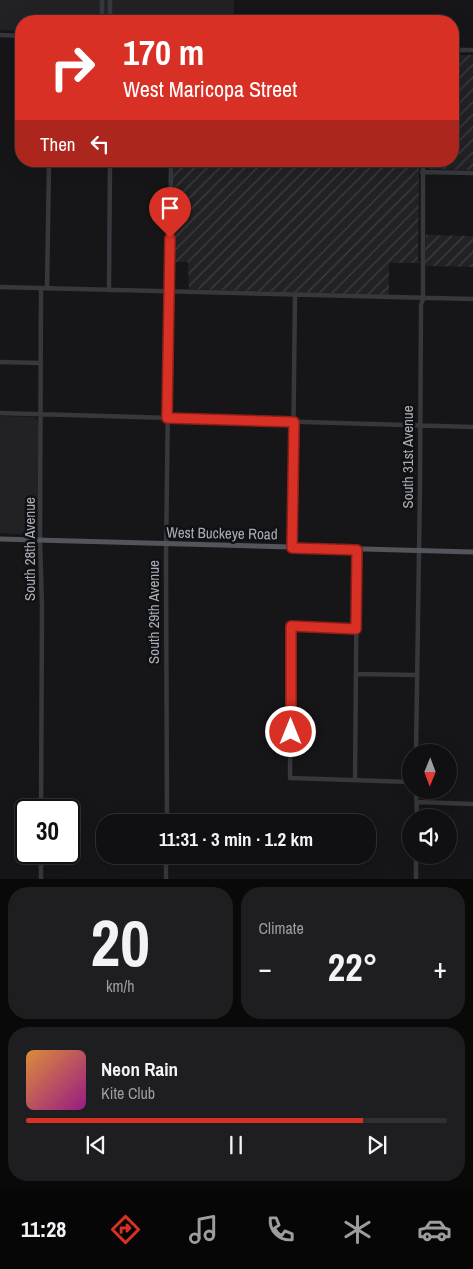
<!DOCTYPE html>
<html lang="en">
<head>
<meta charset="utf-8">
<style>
  body { margin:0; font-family:"Archivo Narrow",sans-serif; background:#1e1e20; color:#f1f3f6; height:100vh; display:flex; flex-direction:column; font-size:19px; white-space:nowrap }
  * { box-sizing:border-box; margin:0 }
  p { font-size:16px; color:#9c9d9f }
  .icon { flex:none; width:28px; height:28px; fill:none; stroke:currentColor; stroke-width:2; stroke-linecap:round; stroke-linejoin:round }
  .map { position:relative; height:879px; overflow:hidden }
  .panel { display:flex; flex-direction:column; gap:8px; padding:8px; background:#09090a; flex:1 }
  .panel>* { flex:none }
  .hud { position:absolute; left:15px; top:15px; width:444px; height:152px; border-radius:20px; box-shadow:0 5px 20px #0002,0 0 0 1px #303032; background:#d93025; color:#fff; overflow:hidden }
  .needle { width:32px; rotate:181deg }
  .controls { position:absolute; left:402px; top:744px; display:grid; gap:10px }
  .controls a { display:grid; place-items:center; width:55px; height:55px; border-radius:50%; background:#101012; box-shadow:0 5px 20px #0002,0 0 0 1px #303032; font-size:25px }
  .speed { position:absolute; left:15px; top:799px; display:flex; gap:10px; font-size:25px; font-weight:700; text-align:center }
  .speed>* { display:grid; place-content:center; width:65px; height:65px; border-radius:50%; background:#101012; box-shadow:0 5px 20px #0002,0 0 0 1px #303032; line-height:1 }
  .speed .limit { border:2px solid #111; border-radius:8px; background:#fff; color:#111 }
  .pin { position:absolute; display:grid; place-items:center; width:42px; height:42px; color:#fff; margin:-51px -21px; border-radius:50% 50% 50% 0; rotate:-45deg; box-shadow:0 0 5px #0007 }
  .pin .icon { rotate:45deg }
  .me { position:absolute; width:55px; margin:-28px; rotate:0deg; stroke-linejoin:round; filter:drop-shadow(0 0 4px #0008) }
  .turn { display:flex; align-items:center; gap:18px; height:105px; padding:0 25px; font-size:22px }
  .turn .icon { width:65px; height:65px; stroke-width:2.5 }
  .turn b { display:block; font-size:35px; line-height:42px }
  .then { display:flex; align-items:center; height:48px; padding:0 25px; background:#0003; gap:10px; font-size:19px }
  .big { font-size:38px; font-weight:800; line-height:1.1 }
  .panel .tile { flex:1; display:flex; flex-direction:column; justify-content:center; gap:8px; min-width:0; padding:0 18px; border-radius:20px; background:#1e1e20 }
  .panel .dial { align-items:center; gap:0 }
  .dial b { font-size:65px; line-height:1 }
  .song { display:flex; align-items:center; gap:15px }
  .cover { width:60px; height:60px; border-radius:8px; background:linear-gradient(135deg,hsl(30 70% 55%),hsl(310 70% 35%)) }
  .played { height:5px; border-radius:2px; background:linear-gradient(90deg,#d93025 80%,#303032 80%) }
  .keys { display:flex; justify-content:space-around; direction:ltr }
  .heat { display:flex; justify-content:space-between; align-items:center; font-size:28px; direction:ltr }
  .panel .tiles { flex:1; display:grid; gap:8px; grid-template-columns:1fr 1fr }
  .tile:last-child { grid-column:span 2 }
  .trip { position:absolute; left:96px; top:814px; width:280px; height:50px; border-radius:20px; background:#101012; box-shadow:0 5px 20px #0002,0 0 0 1px #303032; font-weight:800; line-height:50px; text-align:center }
  .dock { display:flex; height:80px; justify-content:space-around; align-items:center; background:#060607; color:#9c9d9f }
  .dock .icon { width:35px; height:35px }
  .dock .on { color:#d93025 }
  .dock b { font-size:22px; color:#f1f3f6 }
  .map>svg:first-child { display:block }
</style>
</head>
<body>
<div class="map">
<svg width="473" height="879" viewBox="0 0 473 879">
  <defs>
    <pattern id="industrial-furrows" width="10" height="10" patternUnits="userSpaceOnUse" patternTransform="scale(1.25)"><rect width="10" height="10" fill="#222225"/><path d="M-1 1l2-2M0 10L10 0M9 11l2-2" fill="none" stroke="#3f3f43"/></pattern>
  </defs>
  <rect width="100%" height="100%" fill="#161618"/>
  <path fill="#222225" d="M0,0H234V21H21V31L0,30Z
    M0,416L34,417L38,420V531L35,535L0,533Z"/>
  <path fill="url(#industrial-furrows)" d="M453,55H473V170L430,169L427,166V161H452Z
    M172,161H419L418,261L421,262V263H389V295L189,289L188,262H170Z
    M426,235L473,236V267L425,266Z"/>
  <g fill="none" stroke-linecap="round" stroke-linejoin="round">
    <path stroke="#37383d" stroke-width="4.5" d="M102,21V0
      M110,21V0
      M0,35L21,36
      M452,50H473
      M422,172L473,173
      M0,287L473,299
      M47,288L49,164L171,165
      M109,290L110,161
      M0,362L41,363
      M0,413L473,427
      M292,548L295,295
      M356,629L291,626L290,778L411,782
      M356,674L417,675
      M416,752L420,485L421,305L423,299V161
      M355,780L357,550
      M416,790L417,818
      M417,802L473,804
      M41,810L42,607L40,540L41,288
      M167,822L166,556L171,161
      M41,879V852
      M166,879V855
      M416,879V855"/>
    <path stroke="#53555c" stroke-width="5" d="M0,539L473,552"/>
  </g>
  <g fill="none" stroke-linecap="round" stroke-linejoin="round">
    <g stroke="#8d1f18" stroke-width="12">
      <path id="route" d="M170,238L167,418L294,422L292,548L357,550L356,629L291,626V732"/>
    </g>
    <use href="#route" stroke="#d93025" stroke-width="9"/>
  </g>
  <g text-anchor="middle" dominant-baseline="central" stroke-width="5" stroke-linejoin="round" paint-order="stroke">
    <g font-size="15" fill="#a8adb8" stroke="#111113">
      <text transform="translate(407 457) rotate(-90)">South 31st Avenue</text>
      <text transform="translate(222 533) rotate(1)">West Buckeye Road</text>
      <text transform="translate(29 549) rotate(-90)">South 28th Avenue</text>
      <text transform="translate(153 612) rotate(-90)">South 29th Avenue</text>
    </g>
  </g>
</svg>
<div class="controls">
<a><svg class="needle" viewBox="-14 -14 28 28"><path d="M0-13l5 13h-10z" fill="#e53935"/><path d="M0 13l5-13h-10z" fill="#9c9d9f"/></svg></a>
<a><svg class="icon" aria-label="sound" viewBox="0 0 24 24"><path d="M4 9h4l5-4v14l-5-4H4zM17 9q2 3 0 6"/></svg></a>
</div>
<div class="speed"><div class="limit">30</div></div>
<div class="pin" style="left:170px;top:238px;background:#d93025"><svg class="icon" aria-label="arrive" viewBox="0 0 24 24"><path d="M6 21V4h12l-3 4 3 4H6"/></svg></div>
<svg class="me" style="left:291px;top:732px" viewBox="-20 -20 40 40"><circle r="17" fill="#d93025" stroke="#fff" stroke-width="3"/><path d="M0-11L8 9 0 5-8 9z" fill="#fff"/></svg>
<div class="trip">11:31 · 3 min · 1.2 km</div>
<div class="hud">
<div class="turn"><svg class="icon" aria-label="right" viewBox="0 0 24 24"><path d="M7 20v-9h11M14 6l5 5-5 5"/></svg><div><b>170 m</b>West Maricopa Street</div></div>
<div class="then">Then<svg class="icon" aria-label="left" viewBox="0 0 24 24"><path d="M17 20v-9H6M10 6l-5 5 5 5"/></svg></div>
</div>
</div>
<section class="panel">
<div class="tiles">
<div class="tile dial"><b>20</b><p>km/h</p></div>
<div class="tile"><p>Climate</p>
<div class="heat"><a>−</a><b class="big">22°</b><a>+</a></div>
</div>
<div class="tile">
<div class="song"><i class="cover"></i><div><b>Neon Rain</b><p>Kite Club</p></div></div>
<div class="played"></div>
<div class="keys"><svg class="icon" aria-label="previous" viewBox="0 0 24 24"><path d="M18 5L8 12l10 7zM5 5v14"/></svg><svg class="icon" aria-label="pause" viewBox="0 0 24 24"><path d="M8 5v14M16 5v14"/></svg><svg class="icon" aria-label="next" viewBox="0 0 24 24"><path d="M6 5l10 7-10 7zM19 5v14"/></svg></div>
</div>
</div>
</section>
<nav class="dock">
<b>11:28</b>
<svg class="icon on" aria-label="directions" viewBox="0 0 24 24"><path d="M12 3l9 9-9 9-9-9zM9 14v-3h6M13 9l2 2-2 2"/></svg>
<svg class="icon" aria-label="music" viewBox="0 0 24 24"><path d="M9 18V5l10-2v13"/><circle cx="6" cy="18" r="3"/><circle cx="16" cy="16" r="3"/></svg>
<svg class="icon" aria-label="phone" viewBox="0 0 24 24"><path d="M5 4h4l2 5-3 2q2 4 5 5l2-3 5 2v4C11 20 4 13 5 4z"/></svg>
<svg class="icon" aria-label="climate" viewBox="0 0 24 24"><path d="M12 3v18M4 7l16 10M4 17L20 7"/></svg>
<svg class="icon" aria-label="car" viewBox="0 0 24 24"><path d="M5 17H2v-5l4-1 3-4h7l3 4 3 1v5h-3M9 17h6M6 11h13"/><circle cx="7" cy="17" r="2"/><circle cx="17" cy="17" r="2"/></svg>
</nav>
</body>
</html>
